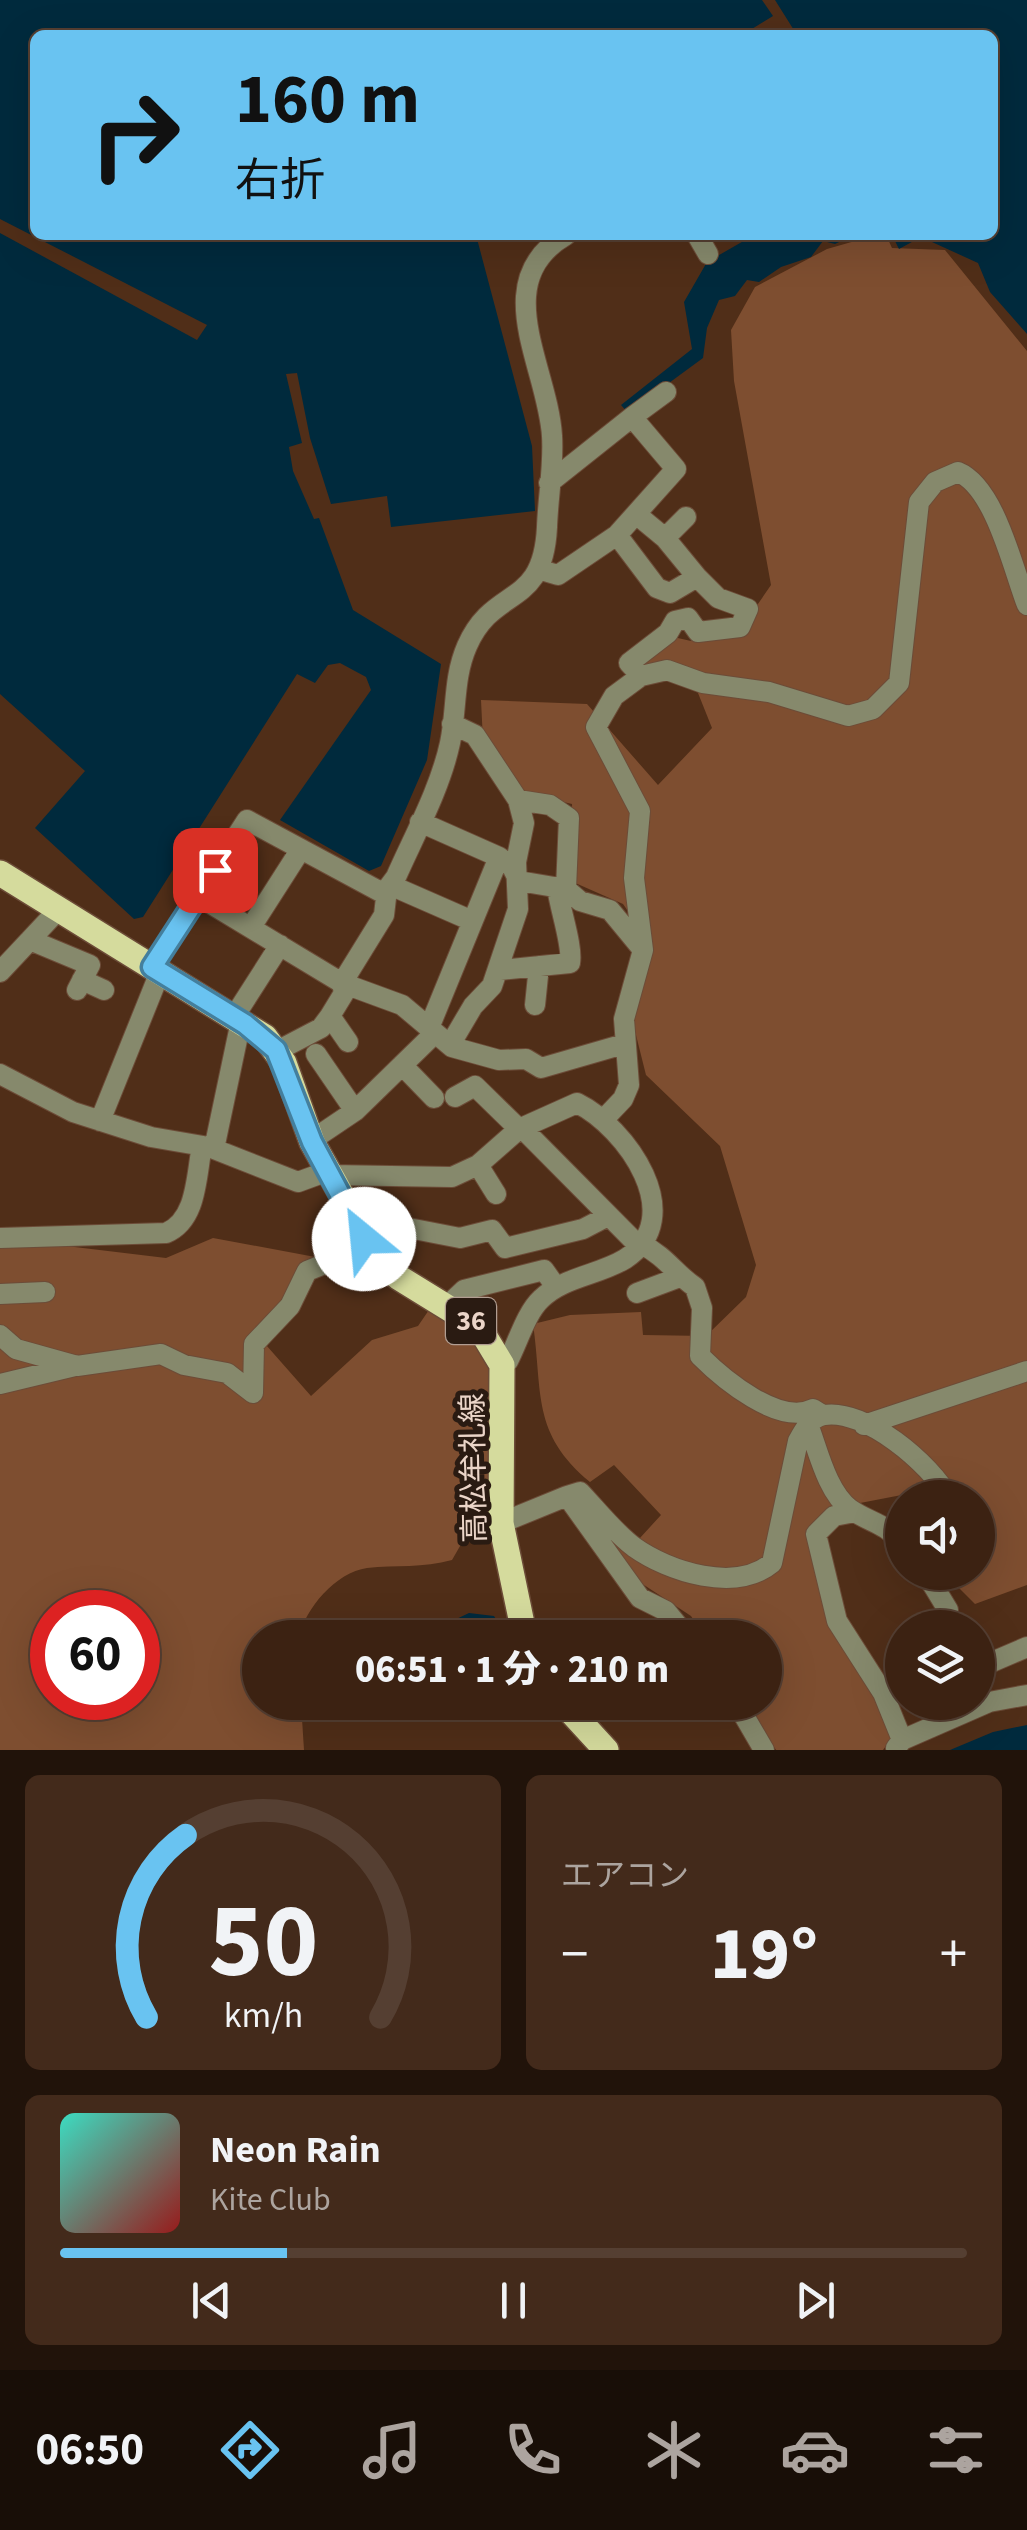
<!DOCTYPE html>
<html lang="ja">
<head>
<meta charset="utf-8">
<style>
  body { margin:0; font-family:"Source Sans 3","Noto Sans JP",sans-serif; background:#432a1b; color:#f1f3f6; height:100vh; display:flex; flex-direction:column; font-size:38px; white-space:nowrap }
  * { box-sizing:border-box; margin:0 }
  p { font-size:32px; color:#aca49f }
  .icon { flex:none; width:55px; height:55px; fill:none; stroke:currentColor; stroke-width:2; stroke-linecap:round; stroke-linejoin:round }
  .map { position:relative; height:1750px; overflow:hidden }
  .panel { display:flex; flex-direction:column; gap:25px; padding:25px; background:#21130a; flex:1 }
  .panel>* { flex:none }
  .guide { position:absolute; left:30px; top:30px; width:968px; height:210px; border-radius:15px; box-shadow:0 10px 40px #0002,0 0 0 2px #553f32; background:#69c3f1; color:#111; overflow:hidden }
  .fabs { position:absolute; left:885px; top:1480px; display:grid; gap:20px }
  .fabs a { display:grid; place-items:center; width:110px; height:110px; border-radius:50%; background:#3c2212; box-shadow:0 10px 40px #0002,0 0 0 2px #553f32; font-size:50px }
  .speed { position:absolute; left:30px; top:1590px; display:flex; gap:20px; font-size:50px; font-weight:700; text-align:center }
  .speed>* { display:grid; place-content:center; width:130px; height:130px; border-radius:50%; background:#3c2212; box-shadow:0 10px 40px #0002,0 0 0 2px #553f32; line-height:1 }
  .speed .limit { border:15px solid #d22; background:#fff; color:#111 }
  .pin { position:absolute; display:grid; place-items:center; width:85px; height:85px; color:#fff; margin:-42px; border-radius:20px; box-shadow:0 5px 15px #0006 }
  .me { position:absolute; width:110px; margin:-55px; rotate:332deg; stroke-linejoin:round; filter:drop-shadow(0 0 8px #0008) }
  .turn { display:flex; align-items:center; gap:35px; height:210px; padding:0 40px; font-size:45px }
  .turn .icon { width:130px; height:130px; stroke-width:2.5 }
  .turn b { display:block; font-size:70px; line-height:85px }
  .big { font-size:75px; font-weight:800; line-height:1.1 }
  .panel .tile { flex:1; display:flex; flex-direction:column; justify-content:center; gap:15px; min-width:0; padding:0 35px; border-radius:15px; background:#432a1b }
  .panel .dial { align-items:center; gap:0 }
  .dial svg { height:260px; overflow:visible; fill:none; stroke:#553f32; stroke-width:7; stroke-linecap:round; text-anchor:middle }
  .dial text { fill:#f1f3f6; stroke:none }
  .song { display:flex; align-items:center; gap:30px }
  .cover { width:120px; height:120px; border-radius:15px; background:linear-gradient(135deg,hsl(170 70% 55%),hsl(0 70% 35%)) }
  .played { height:10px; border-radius:5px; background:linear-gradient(90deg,#69c3f1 25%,#553f32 25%) }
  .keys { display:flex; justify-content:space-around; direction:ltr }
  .heat { display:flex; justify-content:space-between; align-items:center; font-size:55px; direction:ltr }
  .panel .tiles { flex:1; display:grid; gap:25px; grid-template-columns:1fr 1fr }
  .tile:last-child { grid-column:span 2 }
  .trip { position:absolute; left:242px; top:1620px; width:540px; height:100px; border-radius:50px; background:#3c2212; box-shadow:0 10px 40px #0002,0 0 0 2px #553f32; font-weight:800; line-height:100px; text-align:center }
  .tab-bar { display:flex; height:160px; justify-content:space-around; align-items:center; background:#180e07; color:#aca49f }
  .tab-bar .icon { width:70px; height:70px }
  .tab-bar .on { color:#69c3f1 }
  .tab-bar b { font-size:45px; color:#f1f3f6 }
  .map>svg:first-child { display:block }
</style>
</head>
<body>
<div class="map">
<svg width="1027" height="1750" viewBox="0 0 1027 1750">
  <rect width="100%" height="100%" fill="#502e18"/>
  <path fill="#7e4e30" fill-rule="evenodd" d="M876,235H886L892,248L945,250L1027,351V1585L975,1604L948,1577V1573L978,1572V1498L940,1497L938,1488L829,1509L823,1598L895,1733L883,1750H776L746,1703L765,1702V1638L705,1637L691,1616L635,1579L584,1508L629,1550L661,1515L614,1465L590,1482C531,1433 543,1393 533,1324L570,1315L641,1312L643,1335L706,1336L746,1297L756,1265L720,1146L646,1075L633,1023L652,946L623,904L573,882L572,804L525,793L483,741L481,700L587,704L658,785L712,728L696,688L635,661L669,636L691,641L740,630L771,585L734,381L731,330L755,287L827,249Z
    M0,1238L166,1258L213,1238L326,1259L259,1337L311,1396L372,1340L418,1326L431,1307L472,1330L491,1355L494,1506L475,1520L452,1560C423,1568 396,1565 367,1568C336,1572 305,1609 299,1637L260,1638V1702L301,1703L304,1750H0ZM52,1612H138V1698H52Z"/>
  <path fill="#002a3d" d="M0,0H762L773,16L742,35H35V235H476L532,446L535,511L391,527L387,496L331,504L310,438L297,373L286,374L302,443L289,447L293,471L314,519L319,518L353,610L441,664L427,760L381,866L369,871L280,820L371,690L366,677L340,663L328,665L315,683L297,674L143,917L134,919L35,828L85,771L0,694Z
    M775,0H1027V334L990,292L978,263L921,237L899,249L892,235H992V35H797Z
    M754,235H854L835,244L823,241L811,257L781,267L759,282L747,280L735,296L719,300L707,328L703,358L628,413L621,405L692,349L684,302L707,262Z
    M469,1613L494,1616L507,1637H434L448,1623Z
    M1027,1725V1750H950L993,1732Z"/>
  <path fill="#502e18" d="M0,219L207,325L197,340L0,233Z"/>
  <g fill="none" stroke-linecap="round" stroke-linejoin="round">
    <g stroke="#6c4c38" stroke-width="22">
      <path id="minor" d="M697,235L708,254
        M632,417L666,392
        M617,535L657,588L670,593L697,577L665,538L636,514
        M665,538L686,517
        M541,570L558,575L617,535L676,469L632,417L549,483
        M641,676L667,670L703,683L769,692L848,716L873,709L899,683L919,502L935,482L958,472C995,487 1013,569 1027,605
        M452,724L475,735L518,800L550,805L569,818L566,889L580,901L610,910L643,950
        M420,822L499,857
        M390,885L470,920
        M387,889L384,915L342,983L402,1005L452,1047L499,1060L526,1059L541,1068L624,1044
        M198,896L342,983L344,993L330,1016L348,1042
        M251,927L301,849
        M30,940L90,965L77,990
        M152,967L247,820L379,891L387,889L396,877C415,834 440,789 450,743C457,710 453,678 467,646C494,584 543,610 547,527C548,497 554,465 552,436C548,367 487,281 566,235
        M500,970L570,963C573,946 560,910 557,887
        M0,972L59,909
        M82,980L104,990
        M535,1005L539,966
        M234,1017L280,945
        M429,1028L499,857L512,867L519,881L566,889
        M450,1045L473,1006L492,986L518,909L516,862L524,823L518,800
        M277,1051L321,1028L330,1016
        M316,1054L355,1111
        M402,1065L434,1098
        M0,1074L73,1112L151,1137L209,1147L298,1182L328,1171
        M455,1097L475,1086L519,1129
        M603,1120L623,1099L629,1085L624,1019L643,950L634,878L640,811L596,727L614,696L641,676L629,663L668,633L675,621L688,618L698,632L740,627L748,609L718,598L697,577
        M100,1121L160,972
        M522,1128L639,1246
        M312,1140L355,1111L435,1033
        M214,1149L241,1021
        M478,1165L496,1194
        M330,1175L452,1177L478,1165L519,1129L577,1103C626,1127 690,1217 625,1259C599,1275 563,1277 541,1299C526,1313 518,1342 508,1361L502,1365
        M352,1217L460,1238L492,1230L505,1248L583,1229L608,1216
        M0,1238L166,1233C197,1220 196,1177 202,1146
        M641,1244C667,1257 674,1273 695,1287L702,1308L700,1356C723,1379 779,1426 813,1409L821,1414
        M637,1293L680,1277
        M0,1294L45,1292
        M448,1305L464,1290L544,1270L556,1287
        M0,1335L16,1349L77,1366L161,1354L184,1365L227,1373L253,1393L254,1344L290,1306L307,1271L369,1246
        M0,1384L75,1366
        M808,1424C818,1450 827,1492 850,1509C870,1523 884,1522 902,1543
        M864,1425L1027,1371
        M567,1496L580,1492C597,1510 614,1532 634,1547C669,1572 736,1593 772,1563L798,1441C804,1430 811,1417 824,1415C865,1408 931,1464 949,1498
        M855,1512L834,1516L816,1534L837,1621L883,1693L902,1740
        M501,1523L567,1496L640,1598L666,1611L688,1638
        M925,1572L948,1610L942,1628
        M978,1668L1027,1647
        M736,1702L764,1750
        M896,1748L902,1740L989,1702L1027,1695"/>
    </g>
    <g stroke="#6c4c38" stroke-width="28">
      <path id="major" d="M0,873L265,1037L284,1063L312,1142L376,1256L398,1277L479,1327L502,1365L501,1523L525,1638
        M562,1702L606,1750"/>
    </g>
    <use href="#minor" stroke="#86896c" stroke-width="20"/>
    <use href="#major" stroke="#d5db9d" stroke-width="25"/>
  </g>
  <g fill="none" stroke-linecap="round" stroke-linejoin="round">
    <g stroke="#447f9d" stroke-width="25">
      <path id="route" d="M215,870L152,967L245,1024L276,1050L312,1142L364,1239"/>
    </g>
    <use href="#route" stroke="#69c3f1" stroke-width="18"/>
  </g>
  <g text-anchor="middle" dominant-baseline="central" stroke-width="10" stroke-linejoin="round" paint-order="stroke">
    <rect fill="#2a1b12" stroke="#b19d91" stroke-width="2.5" x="446" y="1298" width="50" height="46" rx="8"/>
    <g font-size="28" font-weight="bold" fill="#ebd5c8">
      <text x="471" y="1321">36</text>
    </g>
    <g font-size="30" fill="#ebd5c8" stroke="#2a1b12">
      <text transform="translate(474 1468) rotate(-91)">高松牟礼線</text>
    </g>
  </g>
</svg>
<div class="fabs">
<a><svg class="icon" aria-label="sound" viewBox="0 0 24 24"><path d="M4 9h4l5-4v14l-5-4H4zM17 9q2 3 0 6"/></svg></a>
<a><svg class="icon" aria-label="layers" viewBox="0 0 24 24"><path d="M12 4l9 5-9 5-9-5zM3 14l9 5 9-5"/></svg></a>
</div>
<div class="speed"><div class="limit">60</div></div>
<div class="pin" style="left:215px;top:870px;background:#d93025"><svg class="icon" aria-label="arrive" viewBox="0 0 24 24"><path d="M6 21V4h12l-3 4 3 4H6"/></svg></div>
<svg class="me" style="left:364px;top:1239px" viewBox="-20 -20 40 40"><circle r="19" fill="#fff"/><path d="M0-13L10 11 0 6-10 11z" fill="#69c3f1"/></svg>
<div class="trip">06:51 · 1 分 · 210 m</div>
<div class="guide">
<div class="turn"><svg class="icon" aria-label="right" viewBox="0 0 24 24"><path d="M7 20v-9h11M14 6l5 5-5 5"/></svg><div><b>160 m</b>右折</div></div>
</div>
</div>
<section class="panel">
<div class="tiles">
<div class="tile dial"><svg viewBox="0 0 100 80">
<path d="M14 69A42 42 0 1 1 86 69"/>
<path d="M14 69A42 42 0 0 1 26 13" stroke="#69c3f1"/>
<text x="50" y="56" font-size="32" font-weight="700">50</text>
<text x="50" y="72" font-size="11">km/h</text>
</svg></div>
<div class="tile"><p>エアコン</p>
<div class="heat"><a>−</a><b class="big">19°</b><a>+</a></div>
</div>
<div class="tile">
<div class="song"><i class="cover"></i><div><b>Neon Rain</b><p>Kite Club</p></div></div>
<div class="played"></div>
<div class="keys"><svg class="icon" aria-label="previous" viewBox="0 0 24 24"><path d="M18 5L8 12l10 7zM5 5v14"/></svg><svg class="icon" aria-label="pause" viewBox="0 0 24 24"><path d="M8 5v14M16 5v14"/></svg><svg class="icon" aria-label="next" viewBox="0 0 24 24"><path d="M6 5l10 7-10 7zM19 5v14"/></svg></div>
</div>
</div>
</section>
<nav class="tab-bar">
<b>06:50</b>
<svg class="icon on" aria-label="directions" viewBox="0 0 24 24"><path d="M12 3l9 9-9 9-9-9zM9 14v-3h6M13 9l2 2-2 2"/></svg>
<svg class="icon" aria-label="music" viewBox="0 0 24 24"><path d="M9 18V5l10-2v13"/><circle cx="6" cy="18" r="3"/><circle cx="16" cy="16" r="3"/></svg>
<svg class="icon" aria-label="phone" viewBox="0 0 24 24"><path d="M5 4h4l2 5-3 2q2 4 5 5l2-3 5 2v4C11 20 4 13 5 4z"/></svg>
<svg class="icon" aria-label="climate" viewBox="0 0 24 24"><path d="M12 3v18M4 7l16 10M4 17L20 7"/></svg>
<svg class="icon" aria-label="car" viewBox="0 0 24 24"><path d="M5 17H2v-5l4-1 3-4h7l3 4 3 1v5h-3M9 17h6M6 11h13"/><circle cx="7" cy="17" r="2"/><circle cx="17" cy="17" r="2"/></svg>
<svg class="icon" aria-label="filters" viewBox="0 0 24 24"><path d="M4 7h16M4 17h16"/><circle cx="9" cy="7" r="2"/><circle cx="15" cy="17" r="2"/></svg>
</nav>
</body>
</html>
